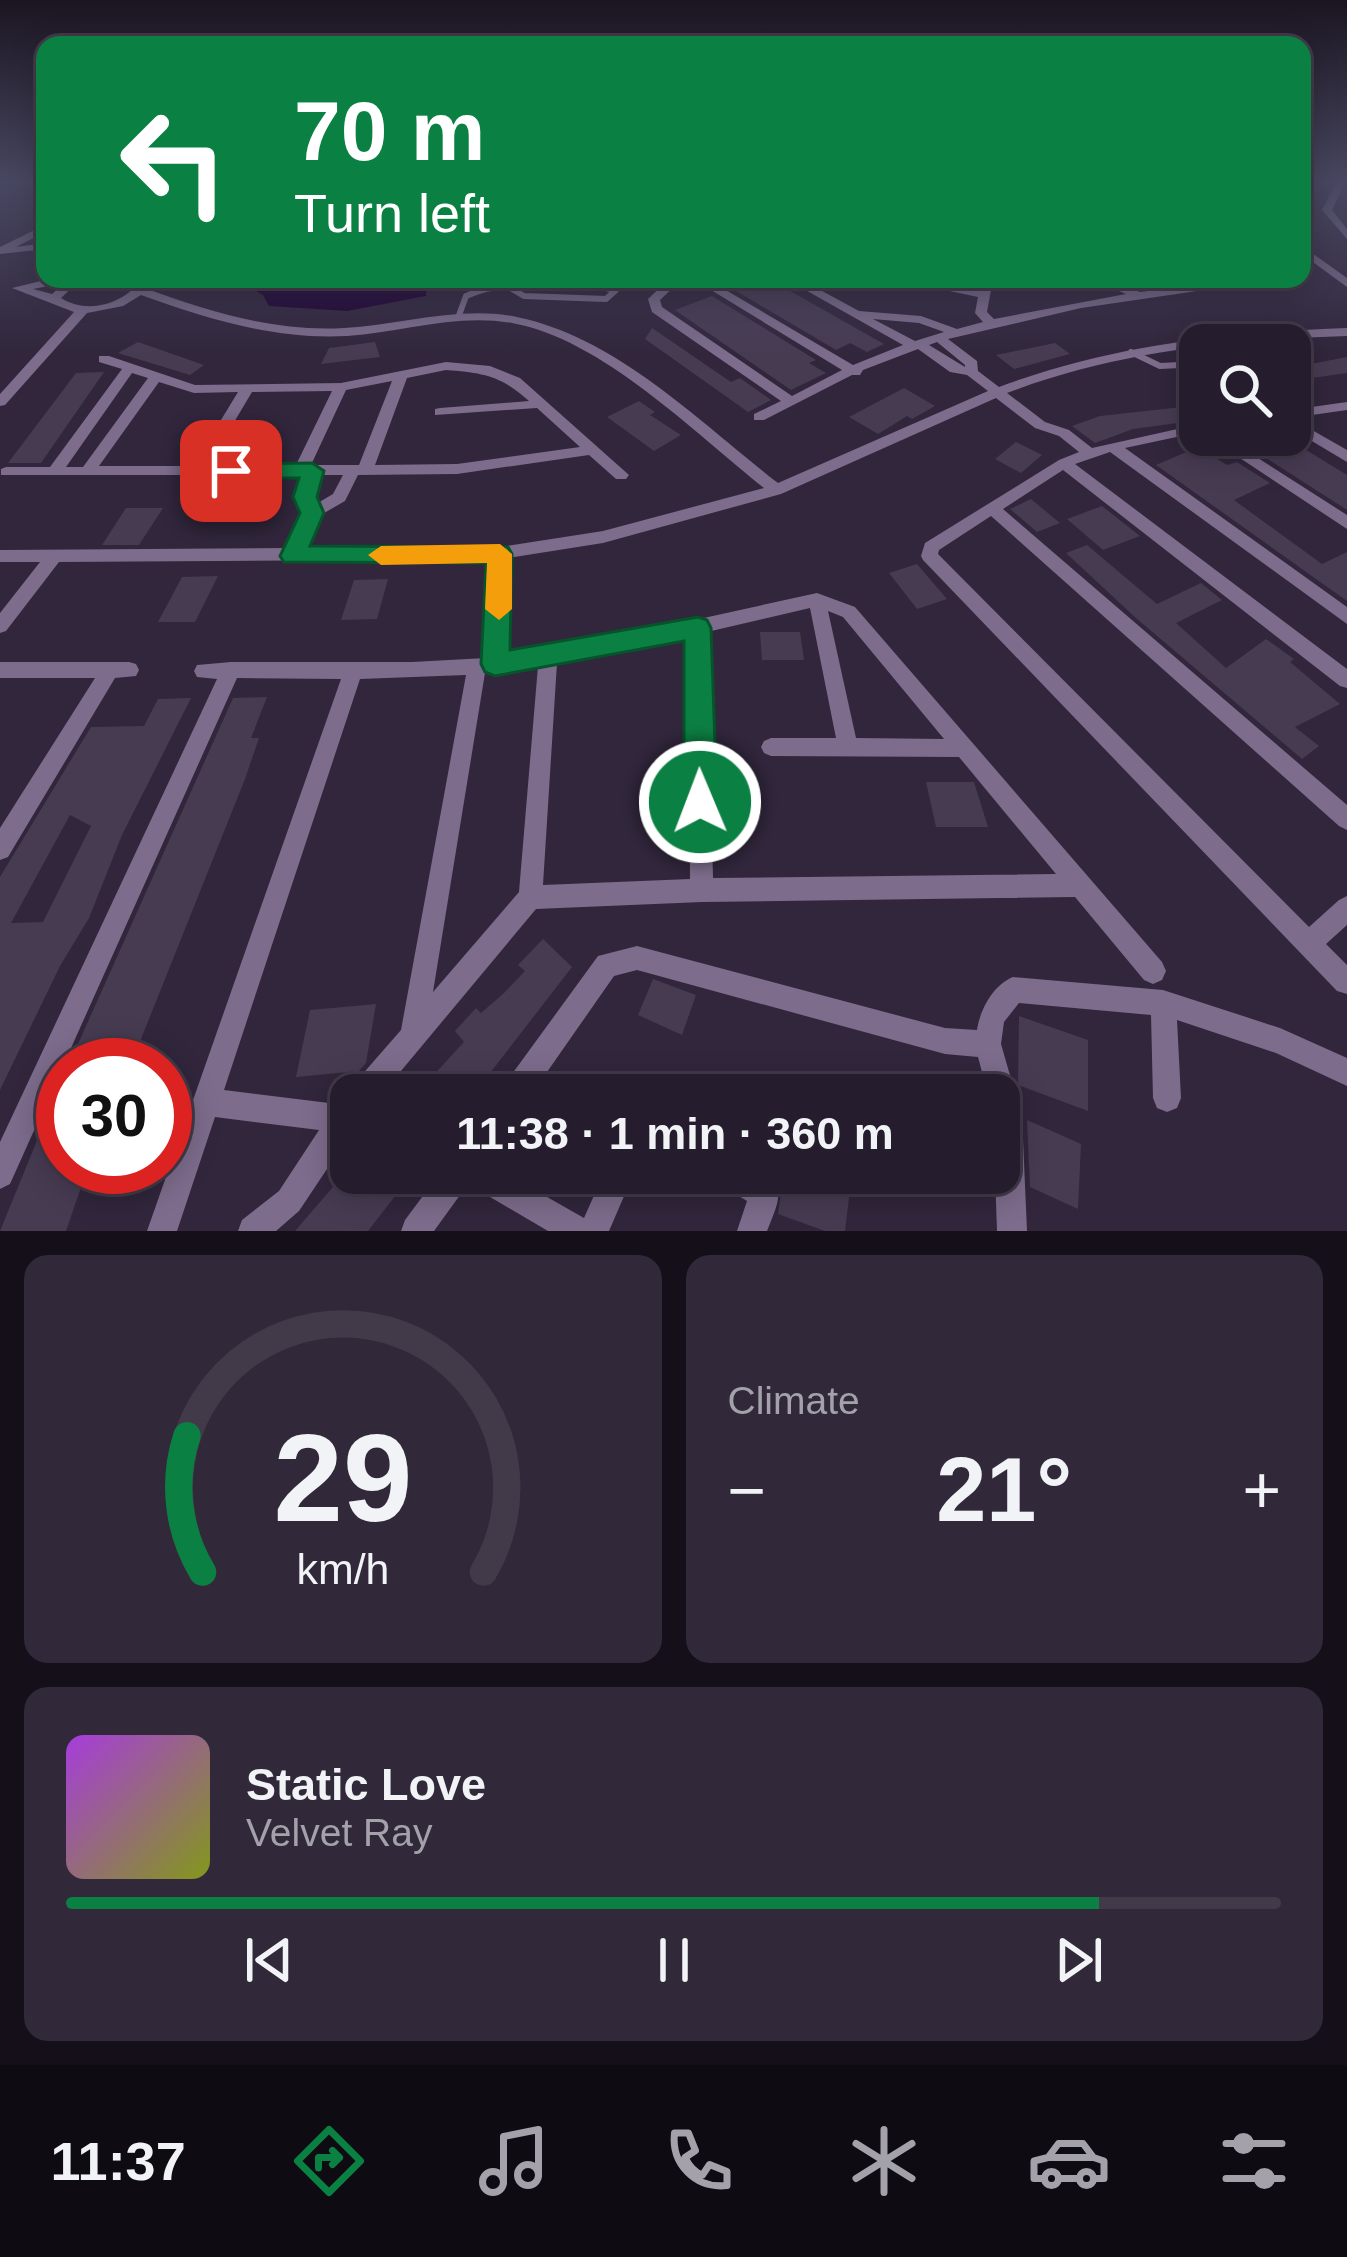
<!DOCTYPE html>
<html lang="en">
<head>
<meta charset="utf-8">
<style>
  body { margin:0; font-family:Arial,sans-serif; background:#312939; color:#f1f3f6; height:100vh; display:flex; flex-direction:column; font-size:45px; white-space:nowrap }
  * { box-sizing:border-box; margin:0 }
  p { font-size:39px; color:#a3a1aa }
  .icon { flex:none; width:66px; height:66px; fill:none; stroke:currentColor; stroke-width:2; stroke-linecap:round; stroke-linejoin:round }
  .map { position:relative; height:1231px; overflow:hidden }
  .sheet { display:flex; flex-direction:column; gap:24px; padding:24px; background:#140f19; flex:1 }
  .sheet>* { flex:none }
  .banner { position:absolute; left:36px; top:36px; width:1275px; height:252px; border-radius:24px; box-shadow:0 6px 30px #0003,0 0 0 3px #423a49; background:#0b8043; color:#fff; overflow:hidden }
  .buttons { position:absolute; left:1179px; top:324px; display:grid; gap:24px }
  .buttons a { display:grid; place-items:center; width:132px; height:132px; border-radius:24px; background:#251c2d; box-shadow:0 6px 30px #0003,0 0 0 3px #423a49; font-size:60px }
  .speed { position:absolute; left:36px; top:1038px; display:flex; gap:24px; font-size:60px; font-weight:700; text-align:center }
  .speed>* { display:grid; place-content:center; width:156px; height:156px; border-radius:50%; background:#251c2d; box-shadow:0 6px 30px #0003,0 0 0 3px #423a49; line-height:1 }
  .speed .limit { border:18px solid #d22; background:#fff; color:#111 }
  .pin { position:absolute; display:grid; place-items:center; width:102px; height:102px; color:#fff; margin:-51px; border-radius:24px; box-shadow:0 6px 18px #0006 }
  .me { position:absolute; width:132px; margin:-66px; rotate:359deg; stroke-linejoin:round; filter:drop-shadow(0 0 9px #0008) }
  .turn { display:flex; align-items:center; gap:42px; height:252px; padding:0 60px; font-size:54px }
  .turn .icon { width:156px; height:156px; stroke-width:2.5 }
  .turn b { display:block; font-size:84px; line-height:102px }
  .big { font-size:90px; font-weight:700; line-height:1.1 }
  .sheet .tile { flex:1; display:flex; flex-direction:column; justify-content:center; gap:18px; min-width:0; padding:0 42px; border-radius:24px; background:#312939 }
  .sheet .dial { align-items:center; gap:0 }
  .dial svg { height:312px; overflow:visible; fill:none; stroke:#423a49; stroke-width:7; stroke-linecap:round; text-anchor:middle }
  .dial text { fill:#f1f3f6; stroke:none }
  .song { display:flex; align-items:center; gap:36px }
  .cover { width:144px; height:144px; border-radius:18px; background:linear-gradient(135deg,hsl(280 70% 55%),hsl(70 70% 35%)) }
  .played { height:12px; border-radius:6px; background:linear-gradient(90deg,#0b8043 85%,#423a49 85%) }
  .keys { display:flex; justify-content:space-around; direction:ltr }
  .heat { display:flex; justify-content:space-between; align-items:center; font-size:66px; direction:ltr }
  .sheet .tiles { flex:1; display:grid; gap:24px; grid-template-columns:1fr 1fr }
  .tile:last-child { grid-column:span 2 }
  .trip { position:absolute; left:330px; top:1074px; width:690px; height:120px; border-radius:24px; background:#251c2d; box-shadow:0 6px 30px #0003,0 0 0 3px #423a49; font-weight:700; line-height:120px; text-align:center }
  .tab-bar { display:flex; height:192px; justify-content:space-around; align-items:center; background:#0f0b12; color:#a3a1aa }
  .tab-bar .icon { width:84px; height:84px }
  .tab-bar .active { color:#0b8043 }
  .tab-bar b { font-size:54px; color:#f1f3f6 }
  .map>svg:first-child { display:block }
</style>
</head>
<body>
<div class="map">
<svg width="1347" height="1231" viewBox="0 0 1347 1231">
  <rect width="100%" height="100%" fill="#31263c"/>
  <path fill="#1f0032" d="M234,279H427L426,296L347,311L269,306L263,295Z"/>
  <path fill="#473b52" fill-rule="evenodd" d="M716,279H769L884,344L867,352L850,343L836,350Z
    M712,296L816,360L809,363L826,373L791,390L675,310Z
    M652,328L731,382L740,378L771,400L748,412L645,339Z
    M138,342L204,365L190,375L118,353Z
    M375,342L380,357L321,364L329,348Z
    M1055,343L1070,354L1014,369L996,355Z
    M1347,357V373L1305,379L1290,368Z
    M104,372L41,463H8L76,373Z
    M904,388L935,406L912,419L907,416L878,434L849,417Z
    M639,401L655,412L650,415L681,435L654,451L607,417Z
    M1200,405V420L1133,429L1095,443L1072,426L1100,416Z
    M1016,442L1042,455L1021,473L995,459Z
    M1198,447L1227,465L1237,462L1270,483L1234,500L1322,564L1347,552V601L1156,465Z
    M1303,448L1347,475V510L1260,454L1272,450L1281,456Z
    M1031,499L1060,523L1037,532L1010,509Z
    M1102,506L1140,536L1103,550L1067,519Z
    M126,508H163L139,545H102Z
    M1087,545L1157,604L1201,583L1222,600L1176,623L1226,668L1266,639L1294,659L1290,662L1340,704L1295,727L1319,746L1302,759L1136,618L1066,553Z
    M917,564L947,599L917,609L889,573Z
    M218,576L195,622H158L182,577Z
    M388,579L377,619L341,620L354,580Z
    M760,632H800L804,660H762Z
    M267,697L251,738H259L245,779L131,1064H69L233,698Z
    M191,698L122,835L89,918L60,966L0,1090V877L91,727L144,726L158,699ZM70,815L91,826L43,922L11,923Z
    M926,782H974L988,827H936Z
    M543,939L572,967L490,1073L495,1079L481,1095H415L464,1042L455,1031L476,1008L481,1013L504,993L525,971L518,965Z
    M653,979L696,995L682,1035L638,1015Z
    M376,1004L366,1063L359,1071L296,1077L310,1010Z
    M1019,1016L1088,1040V1111L1018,1085Z
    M63,1077V1167H88L66,1231H0Z
    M1027,1120L1081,1144L1078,1209L1030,1187Z
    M345,1173H413L368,1231H295Z
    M784,1173H852L845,1231H825L778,1214Z"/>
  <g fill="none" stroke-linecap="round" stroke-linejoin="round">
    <path stroke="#7d6c8c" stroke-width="6" d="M458,318L466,296C508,277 571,281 616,290L606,299L524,296L512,289
      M1131,352L1160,366L1200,364"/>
    <path fill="#7d6c8c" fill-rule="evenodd" d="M1336,183H1345L1332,210L1347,229V239L1322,210Z
      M45,225V232L16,247L45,243V249L0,254V247Z
      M1302,246L1347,278V287L1302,254Z
      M49,279H81L61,298C88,315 124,304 142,279H154L147,289C211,312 275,332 344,328C401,325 460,305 517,317C618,338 699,422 778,483L988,391L967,375L950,372L918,349L863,370L860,375H852L764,420H754V414L781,401L652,312L648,299L669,279H682L660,300L662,307L792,396L842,370L693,279H707L853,365L903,345L786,279H800L859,311L921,316L957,329L983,322L975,313L978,297L893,279H918L979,290L981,279H993L987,312L994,319L1126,294L1110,287L1063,282L1057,279L1112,281L1140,292L1197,285L1203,288L1197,291L1081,308L948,339L977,361L978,371L999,387C1111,345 1228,332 1347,328V336C1230,340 1118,351 1007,393L1045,422L1069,430L1092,448L1200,424V432L1125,448L1347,607V624L1110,452L1075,464L1347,669V688L1340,686L1063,470L1003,509L1347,805V830L1339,826L991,516L939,550L938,554L1309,927L1339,900L1347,896V925L1326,944L1347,965V994L1337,991L923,560L921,556L925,543L1059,460L1079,452L1059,436L1035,428L996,398L781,494L603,543L508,558L505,655L608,639L817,593L855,607L1162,962L1166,971L1162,980L1153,984L1144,980L1075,897L702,902L536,909L381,1095H351V1133L299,1211L276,1231H238L242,1220L279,1191L319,1130L215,1117L177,1231H147L341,679L237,678L10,1184L0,1189V1142L217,679L197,677L194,671L197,665L231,662H412L486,658L491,559L59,562L6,631L0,633V613L40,562H0V550L288,548L304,513L297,497L303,475H1V469L6,467H50L122,369L99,362V356H109L195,385L341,383L446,362L490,366L520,378L629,475L626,479H616L589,455L457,474L358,475L345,501L319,516L305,548L500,547L603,531L764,488C695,433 600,338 512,323C457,313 402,332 347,336C275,340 208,319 141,295L123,306L87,313L5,405L0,406V394L74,312L12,288ZM64,283L52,294L33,289ZM873,319L919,323L944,332L915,341ZM937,342L965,365V367L929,345ZM446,370C483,373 500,375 529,401L440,408L435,409V415L537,408L580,447L457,464L375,465L407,378ZM132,373L148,378L83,467H66ZM392,381L359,465H311L346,390ZM159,382L194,393L238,392L193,466H99ZM332,391L296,465L208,466L252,392ZM319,475H343L333,494L316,504L313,497ZM810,608L836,738H771L764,741L761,747L764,753L771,756L959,757L1056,874L713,878L707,632ZM828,611L843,617L944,739L856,738ZM689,637L690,879L543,885L557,663ZM538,666L519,892L433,992L485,673ZM466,675L401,1030L353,1085L349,1095L341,1098L337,1104L224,1090L360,679Z
      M1347,402V410L1291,418L1347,450V462L1290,428V410Z
      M1205,435H1222L1347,515V529Z
      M0,662H129L136,664L139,670L136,676L115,678L8,857L0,860V828L95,678H0Z
      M637,946L945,1028L977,1030C980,1010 993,985 1013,977L1163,990L1280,1028L1347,1058V1086L1276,1053L1177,1020L1181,1098L1177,1108L1167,1112L1157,1108L1153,1098L1151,1015L1019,1003L1004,1022L1001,1044L1022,1117L1027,1231H997L995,1173H999V1095H988L978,1057L945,1054L637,970L614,976L531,1095H500L504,1085L598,956Z
      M440,1173H505L584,1218L604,1173H634L609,1231H548L468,1184L434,1231H401L405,1220Z
      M713,1173C731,1173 773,1167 778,1192C780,1202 771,1220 767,1231H737L747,1201L718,1183Z"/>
  </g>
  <linearGradient id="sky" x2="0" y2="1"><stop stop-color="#1b1521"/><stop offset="0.51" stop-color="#484761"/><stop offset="1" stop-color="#484761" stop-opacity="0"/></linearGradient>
  <rect width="1347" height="356" fill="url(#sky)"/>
  <path fill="#0b8043" stroke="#07532c" stroke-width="3" d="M312,463L324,471L317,497L324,513L310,546L508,547L512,554L510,650L698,617L707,620L711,628L717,802L712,813L700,818L689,813L684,802V641L495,676L485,672L481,664L486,563L284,562L280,556L300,513L293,497L299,478H231L220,471L231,464Z"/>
  <path fill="#f59e0b" d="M500,544L512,554V609L499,620L485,609L487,563L381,565L368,555L381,546Z"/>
</svg>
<div class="buttons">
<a><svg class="icon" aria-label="search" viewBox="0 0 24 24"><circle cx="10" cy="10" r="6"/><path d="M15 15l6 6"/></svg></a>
</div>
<div class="speed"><div class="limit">30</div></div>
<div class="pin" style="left:231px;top:471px;background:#d93025"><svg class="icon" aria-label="arrive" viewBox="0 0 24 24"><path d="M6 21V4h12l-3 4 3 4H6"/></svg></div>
<svg class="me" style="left:700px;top:802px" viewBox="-20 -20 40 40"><circle r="17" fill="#0b8043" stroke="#fff" stroke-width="3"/><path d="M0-11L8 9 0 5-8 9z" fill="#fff"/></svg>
<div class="trip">11:38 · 1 min · 360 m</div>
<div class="banner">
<div class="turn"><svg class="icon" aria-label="left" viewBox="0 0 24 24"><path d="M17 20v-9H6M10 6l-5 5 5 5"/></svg><div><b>70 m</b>Turn left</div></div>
</div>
</div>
<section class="sheet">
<div class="tiles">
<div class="tile dial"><svg viewBox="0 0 100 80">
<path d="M14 69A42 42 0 1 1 86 69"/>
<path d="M14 69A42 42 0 0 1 10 34" stroke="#0b8043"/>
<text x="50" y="56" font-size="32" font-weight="700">29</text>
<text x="50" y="72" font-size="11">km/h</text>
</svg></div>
<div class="tile"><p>Climate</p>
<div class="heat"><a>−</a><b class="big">21°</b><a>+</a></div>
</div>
<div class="tile">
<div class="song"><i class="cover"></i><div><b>Static Love</b><p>Velvet Ray</p></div></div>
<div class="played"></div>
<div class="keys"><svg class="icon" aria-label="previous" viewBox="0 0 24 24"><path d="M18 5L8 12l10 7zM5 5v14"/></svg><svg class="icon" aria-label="pause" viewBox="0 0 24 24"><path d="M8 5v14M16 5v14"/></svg><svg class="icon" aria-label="next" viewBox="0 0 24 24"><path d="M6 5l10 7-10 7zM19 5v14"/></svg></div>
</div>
</div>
</section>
<nav class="tab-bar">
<b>11:37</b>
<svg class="icon active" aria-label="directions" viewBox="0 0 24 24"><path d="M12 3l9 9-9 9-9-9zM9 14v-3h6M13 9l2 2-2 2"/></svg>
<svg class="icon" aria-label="music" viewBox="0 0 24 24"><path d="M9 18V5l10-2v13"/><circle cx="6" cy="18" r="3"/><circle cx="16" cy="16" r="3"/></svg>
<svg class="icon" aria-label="phone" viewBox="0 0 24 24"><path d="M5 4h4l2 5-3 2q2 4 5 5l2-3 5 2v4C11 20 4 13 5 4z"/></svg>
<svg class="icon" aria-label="climate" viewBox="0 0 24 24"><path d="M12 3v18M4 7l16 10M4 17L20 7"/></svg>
<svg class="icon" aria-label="car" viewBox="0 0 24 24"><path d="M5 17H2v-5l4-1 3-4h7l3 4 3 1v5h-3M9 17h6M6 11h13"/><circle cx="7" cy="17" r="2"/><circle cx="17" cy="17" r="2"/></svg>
<svg class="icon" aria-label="filters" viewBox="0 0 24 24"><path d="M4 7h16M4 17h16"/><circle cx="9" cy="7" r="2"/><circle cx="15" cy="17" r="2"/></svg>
</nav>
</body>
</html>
